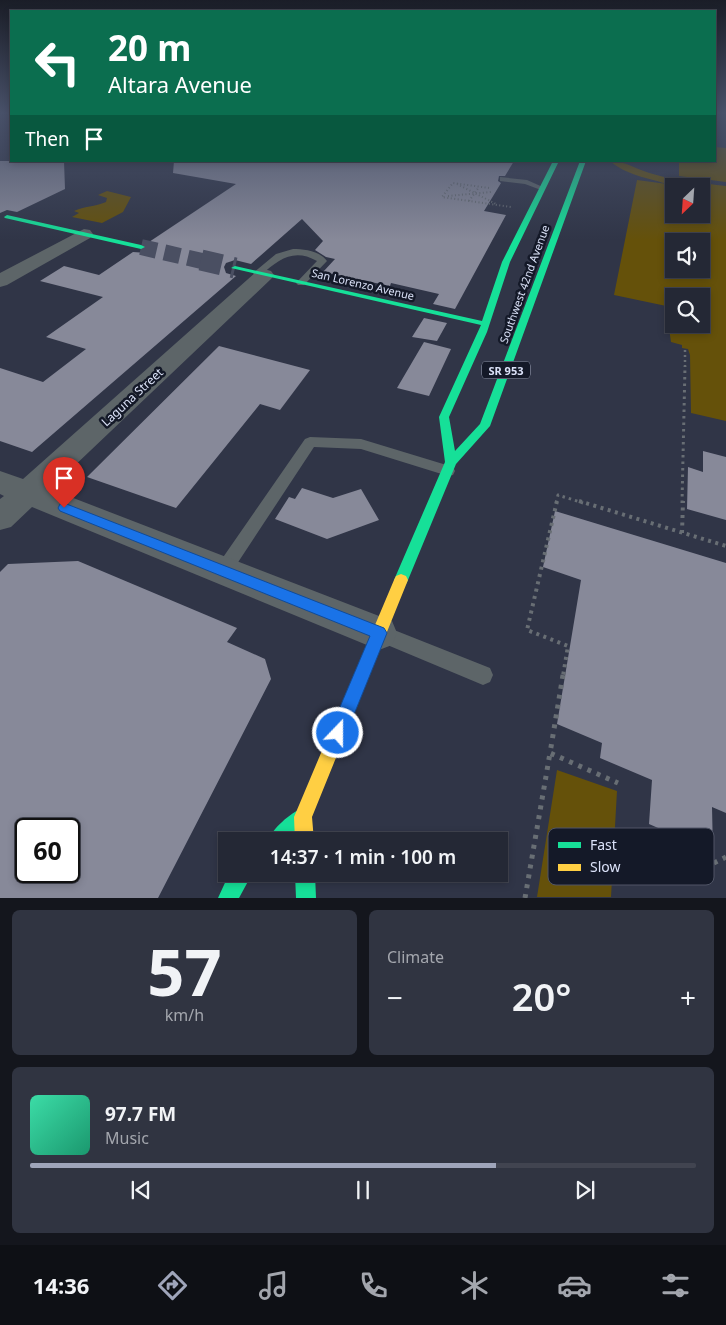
<!DOCTYPE html>
<html lang="en">
<head>
<meta charset="utf-8">
<style>
  body { margin:0; font-family:"Noto Sans",sans-serif; background:#303441; color:#f1f3f6; height:100vh; display:flex; flex-direction:column; font-size:19px; white-space:nowrap }
  * { box-sizing:border-box; margin:0 }
  p { font-size:16px; color:#a3a6ad }
  .icon { flex:none; width:28px; height:28px; fill:none; stroke:currentColor; stroke-width:2; stroke-linecap:round; stroke-linejoin:round }
  .map { position:relative; height:898px; overflow:hidden }
  .drawer { display:flex; flex-direction:column; gap:12px; padding:12px; background:#14161d; flex:1 }
  .drawer>* { flex:none }
  .hud { position:absolute; left:10px; top:10px; width:706px; height:152px; border-radius:0px; box-shadow:0 2px 8px #0003,0 0 0 1px #414450; background:#0b6e4f; color:#fff; overflow:hidden }
  .needle { width:32px; rotate:205deg }
  .tools { position:absolute; left:665px; top:178px; display:grid; gap:10px }
  .tools a { display:grid; place-items:center; width:45px; height:45px; border-radius:0px; background:#242835; box-shadow:0 2px 8px #0003,0 0 0 1px #414450; font-size:25px }
  .speed { position:absolute; left:15px; top:818px; display:flex; gap:10px; font-size:25px; font-weight:700; text-align:center }
  .speed>* { display:grid; place-content:center; width:65px; height:65px; border-radius:50%; background:#242835; box-shadow:0 2px 8px #0003,0 0 0 1px #414450; line-height:1 }
  .speed .limit { border:2px solid #111; border-radius:8px; background:#fff; color:#111 }
  .pin { position:absolute; display:grid; place-items:center; width:42px; height:42px; color:#fff; margin:-51px -21px; border-radius:50% 50% 50% 0; rotate:-45deg; box-shadow:0 0 5px #0007 }
  .pin .icon { rotate:45deg }
  .me { position:absolute; width:55px; margin:-28px; rotate:22deg; stroke-linejoin:round; filter:drop-shadow(0 0 4px #0008) }
  .turn { display:flex; align-items:center; gap:18px; height:105px; padding:0 15px; font-size:22px }
  .turn .icon { width:65px; height:65px; stroke-width:2.5 }
  .turn b { display:block; font-size:35px; line-height:42px }
  .then { display:flex; align-items:center; height:48px; padding:0 15px; background:#0003; gap:10px; font-size:19px }
  .big { font-size:38px; font-weight:600; line-height:1.1 }
  .drawer .widget { flex:1; display:flex; flex-direction:column; justify-content:center; gap:8px; min-width:0; padding:0 18px; border-radius:8px; background:#303441 }
  .drawer .dial { align-items:center; gap:0 }
  .dial b { font-size:65px; line-height:1 }
  .song { display:flex; align-items:center; gap:15px }
  .cover { width:60px; height:60px; border-radius:8px; background:linear-gradient(135deg,hsl(160 70% 55%),hsl(160 70% 35%)) }
  .played { height:5px; border-radius:2px; background:linear-gradient(90deg,#9fa5ba 70%,#414450 70%) }
  .keys { display:flex; justify-content:space-around; direction:ltr }
  .heat { display:flex; justify-content:space-between; align-items:center; font-size:28px; direction:ltr }
  .drawer .tiles { flex:1; display:grid; gap:12px; grid-template-columns:1fr 1fr }
  .widget:last-child { grid-column:span 2 }
  .trip { position:absolute; left:218px; top:832px; width:290px; height:50px; border-radius:0px; background:#242835; box-shadow:0 2px 8px #0003,0 0 0 1px #414450; font-weight:600; line-height:50px; text-align:center }
  .tabs { display:flex; height:80px; justify-content:space-around; align-items:center; background:#0e1015; color:#a3a6ad }
  .tabs .icon { width:35px; height:35px }
  .tabs .selected { color:#9fa5ba }
  .tabs b { font-size:22px; color:#f1f3f6 }
  .map>svg:first-child { display:block }
</style>
</head>
<body>
<div class="map">
<svg width="726" height="898" viewBox="0 0 726 898">
  <rect width="100%" height="100%" fill="#303547"/>
  <path fill="#65510a" fill-rule="evenodd" d="M715,147L726,148V182L679,176V161H715Z
    M610,161C626,161 637,170 653,174C677,181 702,183 726,186V421L691,413L690,355L688,349L682,348V345L671,342L669,328L671,307L614,295L637,180L667,184C648,178 626,175 610,161ZM674,186H701V214H674ZM701,241V269H674V241ZM701,296V324H674V296Z
    M107,191L131,197L123,212L102,223L72,217L79,213L74,211C84,206 95,207 106,202L107,198L98,195Z
    M557,770L617,791L611,897H537Z"/>
  <path fill="#878999" fill-rule="evenodd" d="M0,161H64L65,189L17,212L7,210L0,213Z
    M174,161H514L505,176H499L498,181L501,183L484,211L506,215L455,309L433,304L439,294L391,283L390,286L323,272L335,259L326,257L315,250L323,241L302,219L251,264L235,260L226,263L224,267L226,273L236,276L32,452L0,441V368L43,382L86,349L46,337L103,297L40,281L64,266L99,275L133,252L147,253L152,247L149,242L236,184L173,173Z
    M424,318L447,323L437,341L412,337Z
    M424,342L451,349L429,396L397,388Z
    M219,346L310,370L280,410L260,404L176,508L87,477Z
    M703,451L726,457V520L687,509L688,467L703,472Z
    M302,488L333,498L361,489L379,520L327,539L275,519L289,497L295,499Z
    M555,511L726,563V813L712,807L713,852L649,824L652,780L600,758L602,743L557,724L581,580L543,567Z
    M78,561L237,628L227,642L265,659L271,679L158,898H0V572L8,564ZM26,829H69V871H26Z"/>
  <g fill="none" stroke-linecap="round" stroke-linejoin="round">
    <path stroke="#4a4f62" stroke-width="16" stroke-dasharray="16 8" stroke-linecap="butt" d="M141,247L206,262"/>
    <path stroke="#4a4f62" stroke-width="21" stroke-dasharray="21 11" stroke-linecap="butt" d="M201,260L235,268"/>
    <path stroke="#686e74" stroke-width="2" stroke-dasharray="1 2.5" stroke-linecap="butt" d="M457,184L496,204
      M489,188L453,183L442,197L511,207
      M448,196L491,192
      M469,201L479,187"/>
    <path stroke="#686e74" stroke-width="2.5" stroke-dasharray="2 3" stroke-linecap="butt" d="M685,367V347"/>
    <path stroke="#686e74" stroke-width="3" stroke-dasharray="2.5 4" stroke-linecap="butt" d="M556,503L558,495L583,503
      M682,503L685,366"/>
    <path stroke="#686e74" stroke-width="4" stroke-dasharray="3 4.5" stroke-linecap="butt" d="M557,501L527,630L568,646L563,676
      M579,501L726,546
      M682,533L683,501"/>
    <path stroke="#686e74" stroke-width="5" stroke-dasharray="4 6" stroke-linecap="butt" d="M563,675L550,753L618,783
      M678,881L726,857
      M525,898L550,753"/>
    <path fill="#5d6568" fill-rule="evenodd" d="M500,177L527,180L545,188L541,190L525,184L500,181Z
      M293,249C304,249 320,251 327,261L304,285H298L296,283L317,261C294,248 279,259 261,275H255L253,273L276,254Z
      M310,437L361,439L453,467L455,471L453,475L448,476L361,449L314,447L229,576L223,578L217,576L215,571L217,566L305,439Z
      M379,624L490,668L493,675L490,682L483,685L373,639L370,633L373,627Z"/>
    <path fill="#5d6568" fill-rule="evenodd" d="M84,229L90,230L93,234L90,238L7,285L0,287V273Z
      M264,269L271,271L274,275L271,279L50,489L392,621L397,633L392,645L379,650L32,507L11,527L0,530V499L4,496L0,494V471L23,479L257,271Z"/>
    <path fill="#16e098" fill-rule="evenodd" d="M553,161H559L510,262L487,332L449,417L455,451L480,424L580,161H586L490,426L456,464L408,580L406,584L401,586L396,584L394,580L445,462L439,417L481,325L231,268L235,266L482,321L502,262Z
      M7,215L141,245L145,247L141,249L5,218L4,217Z
      M303,808L310,810L312,817L310,824L291,841H268C272,829 290,813 303,808Z
      M229,874H252L239,898H218Z
      M295,874H315L316,898H296Z"/>
    <path fill="#ffcf43" fill-rule="evenodd" d="M401,574L406,576L408,580L312,817L314,841H295L294,817L394,580L396,576Z"/>
  </g>
  <linearGradient id="sky" x2="0" y2="1"><stop stop-color="#1a1d27"/><stop offset="0.47" stop-color="#485169"/><stop offset="1" stop-color="#485169" stop-opacity="0"/></linearGradient>
  <rect width="726" height="240" fill="url(#sky)"/>
  <path fill="#1a73e8" stroke="#114b97" d="M64,503L384,628L387,633L344,739L338,742L331,739L329,733L370,636L60,511L58,508L60,504Z"/>
  <g text-anchor="middle" dominant-baseline="central" stroke-width="5" stroke-linejoin="round" paint-order="stroke">
    <g font-size="11" fill="#dbe2f8" stroke="#141928">
      <text transform="translate(363 284) rotate(13)">San Lorenzo Avenue</text>
      <text transform="translate(524 284) rotate(-70)">Southwest 42nd Avenue</text>
    </g>
    <rect fill="#141928" stroke="#9fa6ba" stroke-width="1" x="482" y="361.5" width="48" height="17" rx="4"/>
    <g font-size="11" font-weight="bold" fill="#dbe2f8">
      <text x="506" y="370">SR 953</text>
    </g>
    <g font-size="12" fill="#dbe2f8" stroke="#141928">
      <text transform="translate(132 397) rotate(-43)">Laguna Street</text>
    </g>
  </g>
  <rect x="548" y="828" width="166" height="57" rx="8" fill="#141928" stroke="#505566" stroke-width="1"/>
  <rect x="558" y="842" width="23" height="6" fill="#16e098"/>
  <rect x="558" y="864" width="23" height="7" fill="#ffcf43"/>
  <g font-size="14" fill="#dbe2f8">
    <text x="590" y="850">Fast</text>
    <text x="590" y="872">Slow</text>
  </g>
</svg>
<div class="tools">
<a><svg class="needle" viewBox="-14 -14 28 28"><path d="M0-13l5 13h-10z" fill="#e53935"/><path d="M0 13l5-13h-10z" fill="#a3a6ad"/></svg></a>
<a><svg class="icon" aria-label="sound" viewBox="0 0 24 24"><path d="M4 9h4l5-4v14l-5-4H4zM17 9q2 3 0 6"/></svg></a>
<a><svg class="icon" aria-label="search" viewBox="0 0 24 24"><circle cx="10" cy="10" r="6"/><path d="M15 15l6 6"/></svg></a>
</div>
<div class="speed"><div class="limit">60</div></div>
<div class="pin" style="left:64px;top:508px;background:#d93025"><svg class="icon" aria-label="arrive" viewBox="0 0 24 24"><path d="M6 21V4h12l-3 4 3 4H6"/></svg></div>
<svg class="me" style="left:338px;top:733px" viewBox="-20 -20 40 40"><circle r="17" fill="#1a73e8" stroke="#fff" stroke-width="3"/><path d="M0-11L8 9 0 5-8 9z" fill="#fff"/></svg>
<div class="trip">14:37 · 1 min · 100 m</div>
<div class="hud">
<div class="turn"><svg class="icon" aria-label="left" viewBox="0 0 24 24"><path d="M17 20v-9H6M10 6l-5 5 5 5"/></svg><div><b>20 m</b>Altara Avenue</div></div>
<div class="then">Then<svg class="icon" aria-label="arrive" viewBox="0 0 24 24"><path d="M6 21V4h12l-3 4 3 4H6"/></svg></div>
</div>
</div>
<section class="drawer">
<div class="tiles">
<div class="widget dial"><b>57</b><p>km/h</p></div>
<div class="widget"><p>Climate</p>
<div class="heat"><a>−</a><b class="big">20°</b><a>+</a></div>
</div>
<div class="widget">
<div class="song"><i class="cover"></i><div><b>97.7 FM</b><p>Music</p></div></div>
<div class="played"></div>
<div class="keys"><svg class="icon" aria-label="previous" viewBox="0 0 24 24"><path d="M18 5L8 12l10 7zM5 5v14"/></svg><svg class="icon" aria-label="pause" viewBox="0 0 24 24"><path d="M8 5v14M16 5v14"/></svg><svg class="icon" aria-label="next" viewBox="0 0 24 24"><path d="M6 5l10 7-10 7zM19 5v14"/></svg></div>
</div>
</div>
</section>
<nav class="tabs">
<b>14:36</b>
<svg class="icon selected" aria-label="directions" viewBox="0 0 24 24"><path d="M12 3l9 9-9 9-9-9zM9 14v-3h6M13 9l2 2-2 2"/></svg>
<svg class="icon" aria-label="music" viewBox="0 0 24 24"><path d="M9 18V5l10-2v13"/><circle cx="6" cy="18" r="3"/><circle cx="16" cy="16" r="3"/></svg>
<svg class="icon" aria-label="phone" viewBox="0 0 24 24"><path d="M5 4h4l2 5-3 2q2 4 5 5l2-3 5 2v4C11 20 4 13 5 4z"/></svg>
<svg class="icon" aria-label="climate" viewBox="0 0 24 24"><path d="M12 3v18M4 7l16 10M4 17L20 7"/></svg>
<svg class="icon" aria-label="car" viewBox="0 0 24 24"><path d="M5 17H2v-5l4-1 3-4h7l3 4 3 1v5h-3M9 17h6M6 11h13"/><circle cx="7" cy="17" r="2"/><circle cx="17" cy="17" r="2"/></svg>
<svg class="icon" aria-label="filters" viewBox="0 0 24 24"><path d="M4 7h16M4 17h16"/><circle cx="9" cy="7" r="2"/><circle cx="15" cy="17" r="2"/></svg>
</nav>
</body>
</html>
